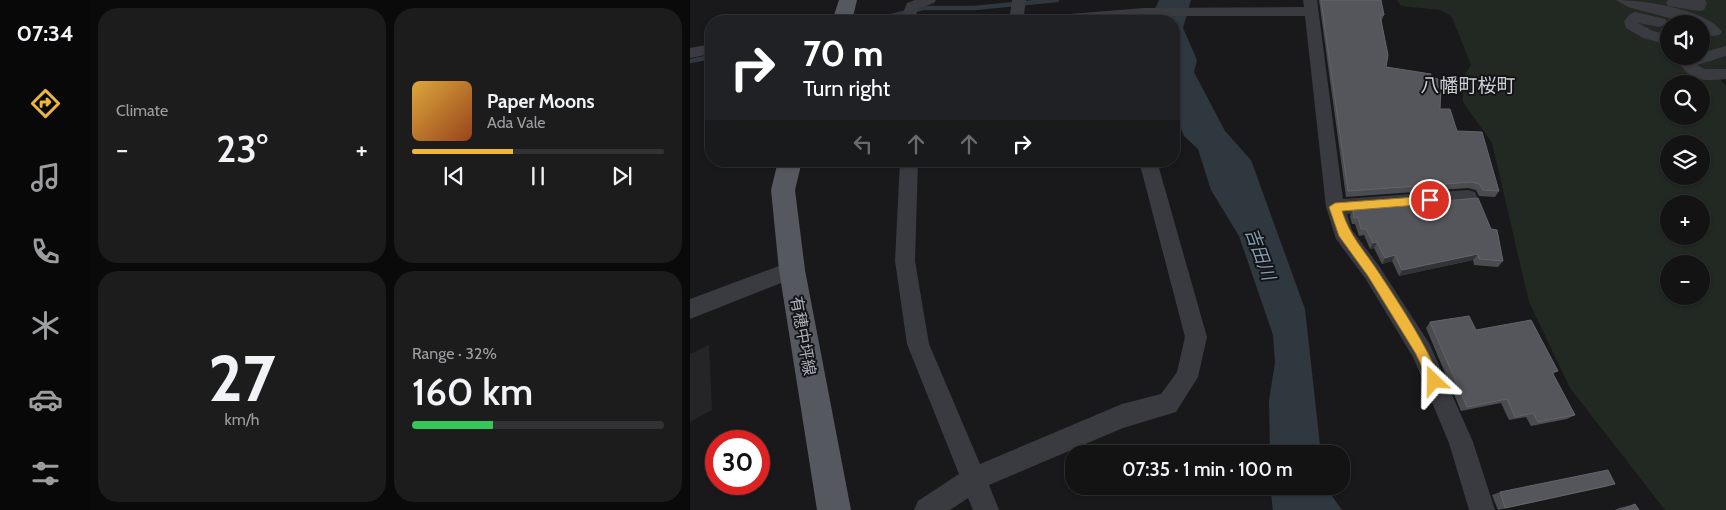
<!DOCTYPE html>
<html lang="en">
<head>
<meta charset="utf-8">
<style>
  body { margin:0; font-family:Cabin,"Noto Sans JP",sans-serif; background:#1c1c1d; color:#f1f3f6; height:100vh; display:flex; flex-direction:column; font-size:19px; white-space:nowrap }
  * { box-sizing:border-box; margin:0 }
  p { font-size:16px; color:#9d9ea0 }
  .icon { flex:none; width:28px; height:28px; fill:none; stroke:currentColor; stroke-width:2; stroke-linecap:round; stroke-linejoin:round }
  .map { position:relative; flex:1; overflow:hidden }
  .drawer { display:flex; flex-direction:column; gap:8px; padding:8px; background:#0a0a0b; width:600px }
  .drawer>* { flex:none }
  .top-card { position:absolute; left:15px; top:15px; width:475px; height:152px; border-radius:20px; box-shadow:0 1px 4px #0004,0 0 0 1px #323234; background:#202124; color:#fff; overflow:hidden }
  .fabs { position:absolute; left:970px; top:15px; display:grid; gap:10px }
  .fabs a { display:grid; place-items:center; width:50px; height:50px; border-radius:50%; background:#131314; box-shadow:0 1px 4px #0004,0 0 0 1px #323234; font-size:25px }
  .speed { position:absolute; left:15px; top:430px; display:flex; gap:10px; font-size:25px; font-weight:700; text-align:center }
  .speed>* { display:grid; place-content:center; width:65px; height:65px; border-radius:50%; background:#131314; box-shadow:0 1px 4px #0004,0 0 0 1px #323234; line-height:1 }
  .speed .limit { border:8px solid #d22; background:#fff; color:#111 }
  .pin { position:absolute; display:grid; place-items:center; width:42px; height:42px; color:#fff; margin:-21px; border:2px solid #fff; border-radius:50%; box-shadow:0 1px 5px #0007 }
  .me { position:absolute; width:55px; margin:-28px; rotate:337deg; stroke-linejoin:round; filter:drop-shadow(0 0 4px #0008) }
  .turn { display:flex; align-items:center; gap:18px; height:105px; padding:0 15px; font-size:22px }
  .turn .icon { width:65px; height:65px; stroke-width:2.5 }
  .turn b { display:block; font-size:35px; line-height:42px }
  .lanes { display:flex; align-items:center; height:48px; padding:0 15px; background:#0003; justify-content:center; gap:25px; direction:ltr }
  .lanes .off { opacity:.35 }
  .big { font-size:38px; font-weight:600; line-height:1.1 }
  .drawer .card { flex:1; display:flex; flex-direction:column; justify-content:center; gap:8px; min-width:0; padding:0 18px; border-radius:20px; background:#1c1c1d }
  .drawer .dial { align-items:center; gap:0 }
  .dial b { font-size:65px; line-height:1 }
  .song { display:flex; align-items:center; gap:15px }
  .cover { width:60px; height:60px; border-radius:8px; background:linear-gradient(135deg,hsl(40 70% 55%),hsl(20 70% 35%)) }
  .played { height:5px; border-radius:2px; background:linear-gradient(90deg,#efb63c 40%,#323234 40%) }
  .keys { display:flex; justify-content:space-around; direction:ltr }
  .heat { display:flex; justify-content:space-between; align-items:center; font-size:28px; direction:ltr }
  .charge { height:8px; border-radius:4px; background:linear-gradient(90deg,#34c759 32%,#323234 0) }
  .drawer .tiles { flex:1; display:grid; gap:8px; grid-template-columns:repeat(2,1fr) }
  .trip { position:absolute; left:375px; top:445px; width:285px; height:50px; border-radius:20px; background:#131314; box-shadow:0 1px 4px #0004,0 0 0 1px #323234; font-weight:600; line-height:50px; text-align:center }
  main { display:flex; flex:1; min-height:0 }
  .dock { display:flex; flex-direction:column; width:90px; justify-content:space-around; align-items:center; background:#080808; color:#9d9ea0 }
  .dock .icon { width:35px; height:35px }
  .dock .on { color:#efb63c }
  .dock b { font-size:22px; color:#f1f3f6 }
  .map>svg:first-child { display:block }
</style>
</head>
<body>
<main>
<nav class="dock">
<b>07:34</b>
<svg class="icon on" aria-label="directions" viewBox="0 0 24 24"><path d="M12 3l9 9-9 9-9-9zM9 14v-3h6M13 9l2 2-2 2"/></svg>
<svg class="icon" aria-label="music" viewBox="0 0 24 24"><path d="M9 18V5l10-2v13"/><circle cx="6" cy="18" r="3"/><circle cx="16" cy="16" r="3"/></svg>
<svg class="icon" aria-label="phone" viewBox="0 0 24 24"><path d="M5 4h4l2 5-3 2q2 4 5 5l2-3 5 2v4C11 20 4 13 5 4z"/></svg>
<svg class="icon" aria-label="climate" viewBox="0 0 24 24"><path d="M12 3v18M4 7l16 10M4 17L20 7"/></svg>
<svg class="icon" aria-label="car" viewBox="0 0 24 24"><path d="M5 17H2v-5l4-1 3-4h7l3 4 3 1v5h-3M9 17h6M6 11h13"/><circle cx="7" cy="17" r="2"/><circle cx="17" cy="17" r="2"/></svg>
<svg class="icon" aria-label="filters" viewBox="0 0 24 24"><path d="M4 7h16M4 17h16"/><circle cx="9" cy="7" r="2"/><circle cx="15" cy="17" r="2"/></svg>
</nav>
<section class="drawer">
<div class="tiles">
<div class="card"><p>Climate</p>
<div class="heat"><a>−</a><b class="big">23°</b><a>+</a></div>
</div>
<div class="card">
<div class="song"><i class="cover"></i><div><b>Paper Moons</b><p>Ada Vale</p></div></div>
<div class="played"></div>
<div class="keys"><svg class="icon" aria-label="previous" viewBox="0 0 24 24"><path d="M18 5L8 12l10 7zM5 5v14"/></svg><svg class="icon" aria-label="pause" viewBox="0 0 24 24"><path d="M8 5v14M16 5v14"/></svg><svg class="icon" aria-label="next" viewBox="0 0 24 24"><path d="M6 5l10 7-10 7zM19 5v14"/></svg></div>
</div>
<div class="card dial"><b>27</b><p>km/h</p></div>
<div class="card"><p>Range · 32%</p><b class="big">160 km</b><div class="charge"></div></div>
</div>
</section>
<div class="map">
<svg width="1036" height="510" viewBox="0 0 1036 510">
  <rect width="100%" height="100%" fill="#19191b"/>
  <path fill="#252528" d="M19,345L22,410L0,422V354Z"/>
  <path fill="#212922" fill-rule="evenodd" d="M707,0H1036V72L1028,77L1036,86V510H975L880,388L839,302L802,143L773,102V77L781,65L762,17L750,10L711,6ZM979,24H1011V56H979ZM979,84H1011V116H979ZM979,144H1011V176H979ZM979,204H1011V236H979ZM979,264H1011V296H979Z"/>
  <path fill="#2f373f" d="M469,0H501L493,28L507,60L504,72L535,131L561,160L615,309L631,454H580L579,400L585,363L583,335L549,236L521,190L508,149L494,136L484,111V21H459Z
    M580,486H635L652,510H583Z"/>
  <g fill="none" stroke-linecap="round" stroke-linejoin="round">
    <path stroke="#2f373f" stroke-width="4.5" d="M182,21L233,8H284L367,0
      M0,61L21,57"/>
    <path fill="#3a3b40" fill-rule="evenodd" d="M225,0H246L244,3L228,9L224,21H210L217,3Z
      M322,0H336L333,21H319Z
      M613,0H627L653,199L778,190L785,192L787,197L785,202L778,204L657,214L662,230L689,266L739,343L783,442L805,510H779L759,443L723,357L675,278L646,239L636,207L615,16H487L392,21H347L354,16L454,8L614,7Z
      M926,0C952,0 1017,9 1032,32L1029,35L1011,38V24H1002L938,7Z
      M978,0H1015L1017,3L1014,10L1009,11L978,6L976,3Z
      M945,12L975,19L977,22L970,27L948,23L963,31L979,35V45L953,38L936,28L934,21L940,14Z
      M21,44V54L0,58V48Z
      M1036,46V56L1007,65L1015,69H1036V79C1019,81 1000,82 991,65L994,58L1011,56V53Z
      M210,161H228L225,261L239,344L290,464L432,404L471,394L487,372L495,337L449,161H467L517,337L508,377L486,412L433,428L299,485L309,510H283L278,498L260,510H224L228,501L269,474L217,344L205,261Z
      M102,261L109,264L112,270L109,276L0,319V299Z"/>
    <path fill="#56585f" fill-rule="evenodd" d="M149,0H167L162,21H142Z
      M88,161H112L105,190L115,270L161,510H127L89,270L81,190Z"/>
  </g>
  <path fill="#4a4c50" d="M629,0H691L694,15L691,22L696,67L740,77L748,86L750,109L809,191L805,197L789,196L786,190L778,188L656,197Z
    M663,209L813,261L808,267L784,265L783,260L709,276L702,261L692,264L684,248L680,249L674,235L669,236L665,224H662L660,216Z
    M740,322L786,330L868,371L863,374L885,415L877,419L841,426L836,417L819,420L811,403L771,411L736,328Z
    M925,484L915,487L808,510L802,495L810,492Z
    M945,504L949,510H925L929,508Z"/>
  <path fill="#323336" d="M687,242L684,248L680,249L683,243Z
    M788,254L783,260L709,276L712,270Z
    M705,255L702,261L692,264L695,258Z"/>
  <path fill="#55565b" stroke="#62646a" d="M631,0H691L694,15H690L698,55L696,67L741,74L740,77L748,79V86H751L750,109H760L767,131L792,132L809,191L793,190L789,184L782,182L658,191Z
    M788,198L801,229L807,230L813,261L789,259L788,254L712,270L705,255L695,258L687,242L683,243L676,229H671L668,217L664,218L663,209Z
    M779,316L786,330L841,320L868,371L862,372L885,415L848,422L843,413L825,417L817,399L777,407L740,322Z
    M918,470L925,484L815,508L810,492Z
    M945,504L949,510H932Z"/>
  <path fill="#efb63c" stroke="#9b7627" d="M740,196L745,200L740,204L652,211C660,236 673,249 687,270C711,306 734,341 751,381L749,385L744,387L740,385L726,354L678,276L649,236L639,207L645,203Z"/>
  <g text-anchor="middle" dominant-baseline="central" stroke-width="4" stroke-linejoin="round" paint-order="stroke">
    <g font-size="16" fill="#abb0ba" stroke="#141416">
      <text transform="translate(113 336) rotate(80)">有穂中坪線</text>
    </g>
    <g font-size="18" font-style="italic" fill="#839db4" stroke="#141416">
      <text transform="translate(570 254) rotate(70)">吉田川</text>
    </g>
    <g font-size="19" fill="#cccfd6" stroke="#141416">
      <text x="778" y="85">八幡町桜町</text>
    </g>
  </g>
</svg>
<div class="fabs">
<a><svg class="icon" aria-label="sound" viewBox="0 0 24 24"><path d="M4 9h4l5-4v14l-5-4H4zM17 9q2 3 0 6"/></svg></a>
<a><svg class="icon" aria-label="search" viewBox="0 0 24 24"><circle cx="10" cy="10" r="6"/><path d="M15 15l6 6"/></svg></a>
<a><svg class="icon" aria-label="layers" viewBox="0 0 24 24"><path d="M12 4l9 5-9 5-9-5zM3 14l9 5 9-5"/></svg></a>
<a>+</a>
<a>−</a>
</div>
<div class="speed"><div class="limit">30</div></div>
<div class="pin" style="left:740px;top:200px;background:#d93025"><svg class="icon" aria-label="arrive" viewBox="0 0 24 24"><path d="M6 21V4h12l-3 4 3 4H6"/></svg></div>
<svg class="me" style="left:744px;top:381px" viewBox="-20 -20 40 40"><path d="M0-17L14 15 0 8-14 15z" fill="#efb63c" stroke="#fff" stroke-width="4"/></svg>
<div class="trip">07:35 · 1 min · 100 m</div>
<div class="top-card">
<div class="turn"><svg class="icon" aria-label="right" viewBox="0 0 24 24"><path d="M7 20v-9h11M14 6l5 5-5 5"/></svg><div><b>70 m</b>Turn right</div></div>
<div class="lanes"><svg class="icon off" aria-label="left" viewBox="0 0 24 24"><path d="M17 20v-9H6M10 6l-5 5 5 5"/></svg><svg class="icon off" aria-label="ahead" viewBox="0 0 24 24"><path d="M12 20V5M6 11l6-6 6 6"/></svg><svg class="icon off" aria-label="ahead" viewBox="0 0 24 24"><path d="M12 20V5M6 11l6-6 6 6"/></svg><svg class="icon" aria-label="right" viewBox="0 0 24 24"><path d="M7 20v-9h11M14 6l5 5-5 5"/></svg></div>
</div>
</div>
</main>
</body>
</html>
